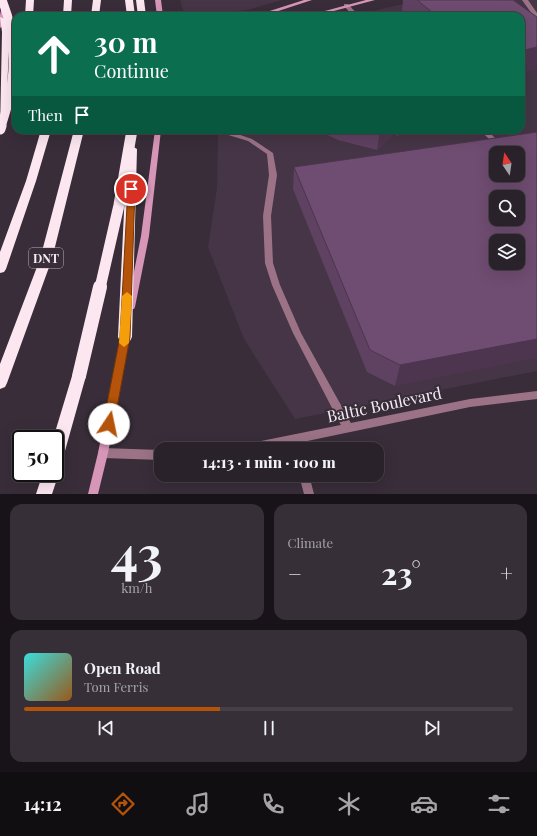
<!DOCTYPE html>
<html lang="en">
<head>
<meta charset="utf-8">
<style>
  body { margin:0; font-family:"Playfair Display",serif; background:#362f37; color:#f1f3f6; height:100vh; display:flex; flex-direction:column; font-size:15px; white-space:nowrap }
  * { box-sizing:border-box; margin:0 }
  p { font-size:13px; color:#a5a4a9 }
  .icon { flex:none; width:22px; height:22px; fill:none; stroke:currentColor; stroke-width:2; stroke-linecap:round; stroke-linejoin:round }
  .map { position:relative; height:494px; overflow:hidden }
  .details { display:flex; flex-direction:column; gap:10px; padding:10px; background:#171318; flex:1 }
  .details>* { flex:none }
  .hud { position:absolute; left:12px; top:12px; width:513px; height:122px; border-radius:12px; box-shadow:0 4px 16px #0002,0 0 0 1px #463f47; background:#0b6e4f; color:#fff; overflow:hidden }
  .needle { width:26px; rotate:347deg }
  .buttons { position:absolute; left:489px; top:146px; display:grid; gap:8px }
  .buttons a { display:grid; place-items:center; width:36px; height:36px; border-radius:8px; background:#2a222b; box-shadow:0 4px 16px #0002,0 0 0 1px #463f47; font-size:20px }
  .speed { position:absolute; left:12px; top:430px; display:flex; gap:8px; font-size:20px; font-weight:700; text-align:center }
  .speed>* { display:grid; place-content:center; width:52px; height:52px; border-radius:50%; background:#2a222b; box-shadow:0 4px 16px #0002,0 0 0 1px #463f47; line-height:1 }
  .speed .limit { border:2px solid #111; border-radius:6px; background:#fff; color:#111 }
  .pin { position:absolute; display:grid; place-items:center; width:34px; height:34px; color:#fff; margin:-17px; border:2px solid #fff; border-radius:50%; box-shadow:0 1px 4px #0007 }
  .me { position:absolute; width:44px; margin:-22px; rotate:11deg; stroke-linejoin:round; filter:drop-shadow(0 0 3px #0008) }
  .turn { display:flex; align-items:center; gap:14px; height:84px; padding:0 16px; font-size:18px }
  .turn .icon { width:52px; height:52px; stroke-width:2.5 }
  .turn b { display:block; font-size:28px; line-height:34px }
  .then { display:flex; align-items:center; height:38px; padding:0 16px; background:#0003; gap:8px; font-size:15px }
  .big { font-size:30px; font-weight:800; line-height:1.1 }
  .details .card { flex:1; display:flex; flex-direction:column; justify-content:center; gap:6px; min-width:0; padding:0 14px; border-radius:12px; background:#362f37 }
  .details .dial { align-items:center; gap:0 }
  .dial b { font-size:52px; line-height:1 }
  .song { display:flex; align-items:center; gap:12px }
  .cover { width:48px; height:48px; border-radius:6px; background:linear-gradient(135deg,hsl(180 70% 55%),hsl(30 70% 35%)) }
  .played { height:4px; border-radius:2px; background:linear-gradient(90deg,#b45309 40%,#463f47 40%) }
  .keys { display:flex; justify-content:space-around; direction:ltr }
  .heat { display:flex; justify-content:space-between; align-items:center; font-size:22px; direction:ltr }
  .details .tiles { flex:1; display:grid; gap:10px; grid-template-columns:1fr 1fr }
  .card:last-child { grid-column:span 2 }
  .trip { position:absolute; left:154px; top:442px; width:230px; height:40px; border-radius:12px; background:#2a222b; box-shadow:0 4px 16px #0002,0 0 0 1px #463f47; font-weight:800; line-height:40px; text-align:center }
  .tab-bar { display:flex; height:64px; justify-content:space-around; align-items:center; background:#110e11; color:#a5a4a9 }
  .tab-bar .icon { width:28px; height:28px }
  .tab-bar .selected { color:#b45309 }
  .tab-bar b { font-size:18px; color:#f1f3f6 }
  .map>svg:first-child { display:block }
</style>
</head>
<body>
<div class="map">
<svg width="537" height="494" viewBox="0 0 537 494">
  <rect width="100%" height="100%" fill="#382d39"/>
  <path fill="#453546" fill-rule="evenodd" d="M180,0H282L247,10L187,16H185Z
    M428,0H537V371L295,419L244,339L208,247L217,188L218,130H521V16H351L399,5ZM496,153H518V175H496ZM496,197H518V219H496ZM496,241H518V263H496Z"/>
  <g fill="none" stroke-linecap="round" stroke-linejoin="round">
    <path fill="#9b7286" fill-rule="evenodd" d="M522,0H528L537,13V19L535,18Z
      M344,4H348L359,16H353L344,6Z
      M181,130H226L252,139L273,153L277,175L271,216L273,263L280,285L301,333L352,425L353,428L352,431L348,432L344,431L293,333L272,285L265,263L263,216L269,175L267,154L248,141L225,134L184,132Z
      M480,130H487L510,153H503Z
      M297,434L301,436L304,449H294L292,439L293,436Z
      M299,475H309L314,494H304Z"/>
    <path fill="#9b7286" fill-rule="evenodd" d="M537,391V399L470,407L269,449H233L234,446L261,441L470,399Z
      M103,448L161,450V460L103,458L99,456L98,453L99,450Z"/>
    <path fill="#d795b7" fill-rule="evenodd" d="M155,0H161L163,16H157Z
      M304,0H312L263,16H254Z
      M366,0H375L315,16H306Z
      M5,3L8,5L3,26L0,28V15L2,5Z
      M155,130H161L149,236L135,307L134,309H128L127,307L141,236Z
      M126,329L129,330L130,332L108,453L98,494H88L98,453L122,332L123,330Z"/>
    <path fill="#fce7f1" fill-rule="evenodd" d="M26,0H34L33,16H25Z
      M64,0H72L71,16H63Z
      M93,0H101L99,16H91Z
      M125,0H133L135,16H127Z
      M136,0H144L146,16H138Z
      M0,17L5,19L10,32L5,127L0,130L2,32Z
      M41,130H51L36,181L6,269L4,272L0,273V252L26,181Z
      M74,130H84L52,259L7,383L5,387L0,389V364L40,259Z
      M132,146L137,149L132,337L130,341L125,342L120,341L118,337L127,149Z
      M79,370L84,372L86,376L63,458L61,463L55,465V439H53L72,376L74,372Z
      M55,467L59,473L52,494H36L43,473H55Z"/>
    <path stroke="#fce7f1" stroke-width="9" d="M1,127C15,86 19,41 2,0"/>
    <path stroke="#fce7f1" stroke-width="11" d="M0,129L1,126
      M100,288L119,205L132,130"/>
    <path stroke="#fce7f1" stroke-width="14" d="M79,376L100,287"/>
  </g>
  <path fill="#5f4161" d="M403,0H513L521,16H406L402,12Z
    M317,130H404L398,136L393,134L377,150L338,140Z
    M537,132L395,386L367,372L293,189L294,167Z"/>
  <path fill="#4e354f" d="M537,47V69L521,73V51Z
    M380,130H394L393,134L377,150Z
    M399,130H404L398,136Z
    M537,339V358L395,386L400,365Z"/>
  <path fill="#6f4c71" stroke="#4e354f" fill-rule="evenodd" d="M417,0H513L537,17V47L521,51V16H437Z
    M537,132V339L400,365L370,350L294,167ZM496,153H518V175H496ZM496,197H518V219H496ZM496,241H518V263H496Z"/>
  <path fill="#b45309" stroke="#753606" d="M128,187H131L135,189L130,337L114,424L113,428L109,429L105,428L103,424L120,337Z"/>
  <path fill="#f59e0b" d="M127,292L132,296L129,343L124,347L119,343L122,296Z"/>
  <g text-anchor="middle" dominant-baseline="central" stroke-width="4" stroke-linejoin="round" paint-order="stroke">
    <rect fill="#382d39" stroke="#bcb3bd" stroke-width="1" x="29" y="248" width="34" height="20" rx="3"/>
    <g font-size="12" font-weight="bold" fill="#f4edf5">
      <text x="46" y="258">DNT</text>
    </g>
    <g font-size="16" fill="#f4edf5" stroke="#382d39">
      <text transform="translate(384 404) rotate(-12)">Baltic Boulevard</text>
    </g>
  </g>
</svg>
<div class="buttons">
<a><svg class="needle" viewBox="-14 -14 28 28"><path d="M0-13l5 13h-10z" fill="#e53935"/><path d="M0 13l5-13h-10z" fill="#a5a4a9"/></svg></a>
<a><svg class="icon" aria-label="search" viewBox="0 0 24 24"><circle cx="10" cy="10" r="6"/><path d="M15 15l6 6"/></svg></a>
<a><svg class="icon" aria-label="layers" viewBox="0 0 24 24"><path d="M12 4l9 5-9 5-9-5zM3 14l9 5 9-5"/></svg></a>
</div>
<div class="speed"><div class="limit">50</div></div>
<div class="pin" style="left:131px;top:189px;background:#d93025"><svg class="icon" aria-label="arrive" viewBox="0 0 24 24"><path d="M6 21V4h12l-3 4 3 4H6"/></svg></div>
<svg class="me" style="left:109px;top:424px" viewBox="-20 -20 40 40"><circle r="19" fill="#fff"/><path d="M0-13L10 11 0 6-10 11z" fill="#b45309"/></svg>
<div class="trip">14:13 · 1 min · 100 m</div>
<div class="hud">
<div class="turn"><svg class="icon" aria-label="ahead" viewBox="0 0 24 24"><path d="M12 20V5M6 11l6-6 6 6"/></svg><div><b>30 m</b>Continue</div></div>
<div class="then">Then<svg class="icon" aria-label="arrive" viewBox="0 0 24 24"><path d="M6 21V4h12l-3 4 3 4H6"/></svg></div>
</div>
</div>
<section class="details">
<div class="tiles">
<div class="card dial"><b>43</b><p>km/h</p></div>
<div class="card"><p>Climate</p>
<div class="heat"><a>−</a><b class="big">23°</b><a>+</a></div>
</div>
<div class="card">
<div class="song"><i class="cover"></i><div><b>Open Road</b><p>Tom Ferris</p></div></div>
<div class="played"></div>
<div class="keys"><svg class="icon" aria-label="previous" viewBox="0 0 24 24"><path d="M18 5L8 12l10 7zM5 5v14"/></svg><svg class="icon" aria-label="pause" viewBox="0 0 24 24"><path d="M8 5v14M16 5v14"/></svg><svg class="icon" aria-label="next" viewBox="0 0 24 24"><path d="M6 5l10 7-10 7zM19 5v14"/></svg></div>
</div>
</div>
</section>
<nav class="tab-bar">
<b>14:12</b>
<svg class="icon selected" aria-label="directions" viewBox="0 0 24 24"><path d="M12 3l9 9-9 9-9-9zM9 14v-3h6M13 9l2 2-2 2"/></svg>
<svg class="icon" aria-label="music" viewBox="0 0 24 24"><path d="M9 18V5l10-2v13"/><circle cx="6" cy="18" r="3"/><circle cx="16" cy="16" r="3"/></svg>
<svg class="icon" aria-label="phone" viewBox="0 0 24 24"><path d="M5 4h4l2 5-3 2q2 4 5 5l2-3 5 2v4C11 20 4 13 5 4z"/></svg>
<svg class="icon" aria-label="climate" viewBox="0 0 24 24"><path d="M12 3v18M4 7l16 10M4 17L20 7"/></svg>
<svg class="icon" aria-label="car" viewBox="0 0 24 24"><path d="M5 17H2v-5l4-1 3-4h7l3 4 3 1v5h-3M9 17h6M6 11h13"/><circle cx="7" cy="17" r="2"/><circle cx="17" cy="17" r="2"/></svg>
<svg class="icon" aria-label="filters" viewBox="0 0 24 24"><path d="M4 7h16M4 17h16"/><circle cx="9" cy="7" r="2"/><circle cx="15" cy="17" r="2"/></svg>
</nav>
</body>
</html>
